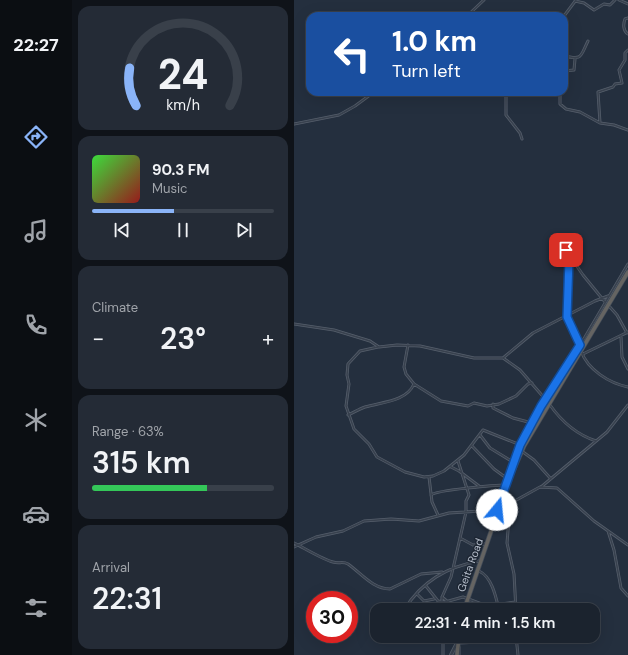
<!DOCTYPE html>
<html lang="en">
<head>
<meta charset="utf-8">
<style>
  body { margin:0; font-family:"DM Sans",sans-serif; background:#242b36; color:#f1f3f6; height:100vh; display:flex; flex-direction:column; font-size:15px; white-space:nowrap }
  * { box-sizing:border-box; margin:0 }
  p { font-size:13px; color:#a0a4aa }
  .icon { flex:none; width:22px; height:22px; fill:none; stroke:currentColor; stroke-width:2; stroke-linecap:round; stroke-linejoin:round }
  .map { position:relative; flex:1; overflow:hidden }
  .side { display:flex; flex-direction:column; gap:6px; padding:6px; background:#0f1319; width:222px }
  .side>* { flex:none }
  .top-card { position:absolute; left:12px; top:12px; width:262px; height:84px; border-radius:12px; box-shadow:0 4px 16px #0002,0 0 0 1px #39404a; background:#1a4fa0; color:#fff; overflow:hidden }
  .speed { position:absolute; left:12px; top:591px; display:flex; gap:8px; font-size:20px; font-weight:700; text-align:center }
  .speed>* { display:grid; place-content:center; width:52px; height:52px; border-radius:50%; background:#1b232e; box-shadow:0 4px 16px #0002,0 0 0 1px #39404a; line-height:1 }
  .speed .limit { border:6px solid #d22; background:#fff; color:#111 }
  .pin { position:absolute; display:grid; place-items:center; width:34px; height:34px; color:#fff; margin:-17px; border-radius:8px; box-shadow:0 2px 6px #0006 }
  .me { position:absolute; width:44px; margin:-22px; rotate:17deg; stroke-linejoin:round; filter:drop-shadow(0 0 3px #0008) }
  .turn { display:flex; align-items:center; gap:14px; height:84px; padding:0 20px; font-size:18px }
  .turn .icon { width:52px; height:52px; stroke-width:2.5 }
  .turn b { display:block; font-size:28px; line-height:34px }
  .big { font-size:30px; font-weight:600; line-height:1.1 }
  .side .widget { flex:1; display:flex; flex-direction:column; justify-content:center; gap:6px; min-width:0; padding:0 14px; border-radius:12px; background:#242b36 }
  .side .dial { align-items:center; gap:0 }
  .dial svg { height:104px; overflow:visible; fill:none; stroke:#39404a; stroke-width:7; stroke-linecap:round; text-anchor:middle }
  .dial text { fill:#f1f3f6; stroke:none }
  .song { display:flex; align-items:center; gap:12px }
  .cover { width:48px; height:48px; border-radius:6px; background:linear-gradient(135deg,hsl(120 70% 55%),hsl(0 70% 35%)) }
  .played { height:4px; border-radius:2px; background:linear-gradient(90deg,#8ab4f8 45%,#39404a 45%) }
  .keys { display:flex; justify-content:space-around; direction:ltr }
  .heat { display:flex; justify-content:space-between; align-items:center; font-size:22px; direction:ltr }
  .charge { height:6px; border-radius:3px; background:linear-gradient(90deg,#34c759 63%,#39404a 0) }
  .trip { position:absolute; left:76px; top:603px; width:230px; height:40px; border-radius:12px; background:#1b232e; box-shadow:0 4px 16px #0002,0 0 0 1px #39404a; font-weight:600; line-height:40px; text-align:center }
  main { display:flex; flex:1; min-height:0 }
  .tab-bar { display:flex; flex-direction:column; width:72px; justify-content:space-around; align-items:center; background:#0b0e12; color:#a0a4aa }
  .tab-bar .icon { width:28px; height:28px }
  .tab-bar .selected { color:#8ab4f8 }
  .tab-bar b { font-size:18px; color:#f1f3f6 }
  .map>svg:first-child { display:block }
</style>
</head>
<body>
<main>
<nav class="tab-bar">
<b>22:27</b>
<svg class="icon selected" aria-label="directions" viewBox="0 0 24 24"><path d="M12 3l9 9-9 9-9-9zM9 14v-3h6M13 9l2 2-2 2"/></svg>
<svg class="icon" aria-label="music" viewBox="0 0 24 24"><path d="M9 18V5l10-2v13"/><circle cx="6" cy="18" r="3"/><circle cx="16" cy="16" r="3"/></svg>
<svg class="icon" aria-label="phone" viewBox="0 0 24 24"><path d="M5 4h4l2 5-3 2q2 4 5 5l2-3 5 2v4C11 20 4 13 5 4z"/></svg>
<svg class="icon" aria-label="climate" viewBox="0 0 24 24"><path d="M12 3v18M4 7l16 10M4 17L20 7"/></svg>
<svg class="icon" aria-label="car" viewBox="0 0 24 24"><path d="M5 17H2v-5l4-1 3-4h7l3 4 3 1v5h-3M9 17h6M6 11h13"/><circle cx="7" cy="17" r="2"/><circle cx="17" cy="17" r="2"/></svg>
<svg class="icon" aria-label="filters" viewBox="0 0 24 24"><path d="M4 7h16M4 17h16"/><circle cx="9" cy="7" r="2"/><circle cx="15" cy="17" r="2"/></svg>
</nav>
<section class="side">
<div class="widget dial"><svg viewBox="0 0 100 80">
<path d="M14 69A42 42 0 1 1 86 69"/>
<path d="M14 69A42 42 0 0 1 9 40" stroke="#8ab4f8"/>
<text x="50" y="56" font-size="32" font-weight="700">24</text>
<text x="50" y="72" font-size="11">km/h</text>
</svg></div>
<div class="widget">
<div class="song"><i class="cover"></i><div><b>90.3 FM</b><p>Music</p></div></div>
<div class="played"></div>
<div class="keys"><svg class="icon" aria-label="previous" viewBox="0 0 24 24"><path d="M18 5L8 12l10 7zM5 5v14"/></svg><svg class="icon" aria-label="pause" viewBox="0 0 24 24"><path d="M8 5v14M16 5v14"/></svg><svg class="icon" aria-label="next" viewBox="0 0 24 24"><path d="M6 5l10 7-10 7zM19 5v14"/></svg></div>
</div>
<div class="widget"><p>Climate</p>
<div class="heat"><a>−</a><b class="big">23°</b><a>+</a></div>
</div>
<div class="widget"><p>Range · 63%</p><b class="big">315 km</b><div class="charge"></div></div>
<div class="widget"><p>Arrival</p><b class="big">22:31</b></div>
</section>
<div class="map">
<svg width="334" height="655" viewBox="0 0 334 655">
  <rect width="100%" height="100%" fill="#242f3e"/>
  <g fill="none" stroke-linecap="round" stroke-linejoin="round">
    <g stroke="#565f6c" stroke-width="3">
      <path id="minor" d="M325,0L334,4
        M281,1L290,3L300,10L310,4L316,5L321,0
        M173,16L190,0
        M270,16L282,0
        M334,18L331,19C329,24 329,31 334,34
        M270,56C289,60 286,57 294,41
        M270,71L280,70L281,59
        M212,92V115L226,133L228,139
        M263,92L266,96V104L272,109L286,112L306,123L320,125L334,130
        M306,123L304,92L319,87L321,84L328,83L325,70L331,60V53L334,50
        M0,124L45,115L61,106L80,92
        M269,246L289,275L311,302
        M274,253L273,321L286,345
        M315,306L323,315L333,333
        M0,324L40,330L76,341L85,347L103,345L126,346L180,358H209L226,370L252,400
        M327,337L328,357L334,369
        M114,345L110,367L112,374L120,384L147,401L174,406L180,403L193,406L205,404L222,396L234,384L238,383
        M84,347L66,351L54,364L53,375L55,384L52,406L60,429L75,444L83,457L111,472L130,477L139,476L150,471L170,455L189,430
        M287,351C294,370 315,383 334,387
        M289,354L334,332
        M209,358L239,333L301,301L314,296
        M199,404V408L219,418L238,423
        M256,405C268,422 284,435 302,441
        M54,415C59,413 65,409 71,407C87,402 112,402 120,384
        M189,430L229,446
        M186,435L196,448L219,462
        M178,446L200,469L215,480
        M229,452L240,460L257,479
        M157,467L165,471L185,486
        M135,477L138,502L144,515
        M214,478L226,445L246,409L291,337L334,264
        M247,487L313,432L334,405
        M137,495C142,490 202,485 213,485
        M209,508L215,518L213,543L220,574L222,610
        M206,509L246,487L263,488L300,521L334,545
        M203,510L209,492
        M314,531L320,550L327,588L334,596
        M166,538L179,545L192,544
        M0,543C10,548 30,560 39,562C45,564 49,561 54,564C68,574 79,589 96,589L127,574L148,572
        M0,547L22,537L49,531L70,521L97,519L125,521L155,513L203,510
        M185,571C198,577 202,597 205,610
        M132,586L144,601L151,602L169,597L193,606L221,602
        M123,594L130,601L140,599
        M148,597L159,606L172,605
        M110,610C128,581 153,567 185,561
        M148,610V597L157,577L161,560L172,512V501L175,495L164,461
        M152,610L159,606
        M173,610L177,601
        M222,636L224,655
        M87,638L89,636
        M166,643L204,641L206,636
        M149,655V636
        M165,655V647"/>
    </g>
    <g stroke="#565f6c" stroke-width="4">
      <path id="tertiary" d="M157,655L163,643"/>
    </g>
    <g stroke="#434c59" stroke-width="5">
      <path id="trunk" d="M170,610L213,485L230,446L334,272
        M163,655L165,636"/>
    </g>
    <use href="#minor" stroke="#38414e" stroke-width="1.5"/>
    <use href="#tertiary" stroke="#38414e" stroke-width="2.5"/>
    <use href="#trunk" stroke="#656462" stroke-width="3.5"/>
  </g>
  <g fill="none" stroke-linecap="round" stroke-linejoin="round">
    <g stroke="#114b97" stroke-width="10">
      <path id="route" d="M203,510L226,445L247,406L286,345L273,317L275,259L272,250"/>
    </g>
    <use href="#route" stroke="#1a73e8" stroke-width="7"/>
  </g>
  <g text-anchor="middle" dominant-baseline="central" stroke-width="3" stroke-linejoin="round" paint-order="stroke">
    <g font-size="11" fill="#b4bcc9" stroke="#1d2633">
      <text transform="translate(176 565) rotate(-70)">Geita Road</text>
    </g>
  </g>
</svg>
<div class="speed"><div class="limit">30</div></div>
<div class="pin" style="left:272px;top:250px;background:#d93025"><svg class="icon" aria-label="arrive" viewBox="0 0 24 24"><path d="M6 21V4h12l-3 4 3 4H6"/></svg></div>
<svg class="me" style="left:203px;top:510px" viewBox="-20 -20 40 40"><circle r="19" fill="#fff"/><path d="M0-13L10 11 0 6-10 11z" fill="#1a73e8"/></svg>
<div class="trip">22:31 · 4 min · 1.5 km</div>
<div class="top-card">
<div class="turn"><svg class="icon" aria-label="left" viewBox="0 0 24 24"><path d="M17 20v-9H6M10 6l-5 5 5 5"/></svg><div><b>1.0 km</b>Turn left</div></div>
</div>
</div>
</main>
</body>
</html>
